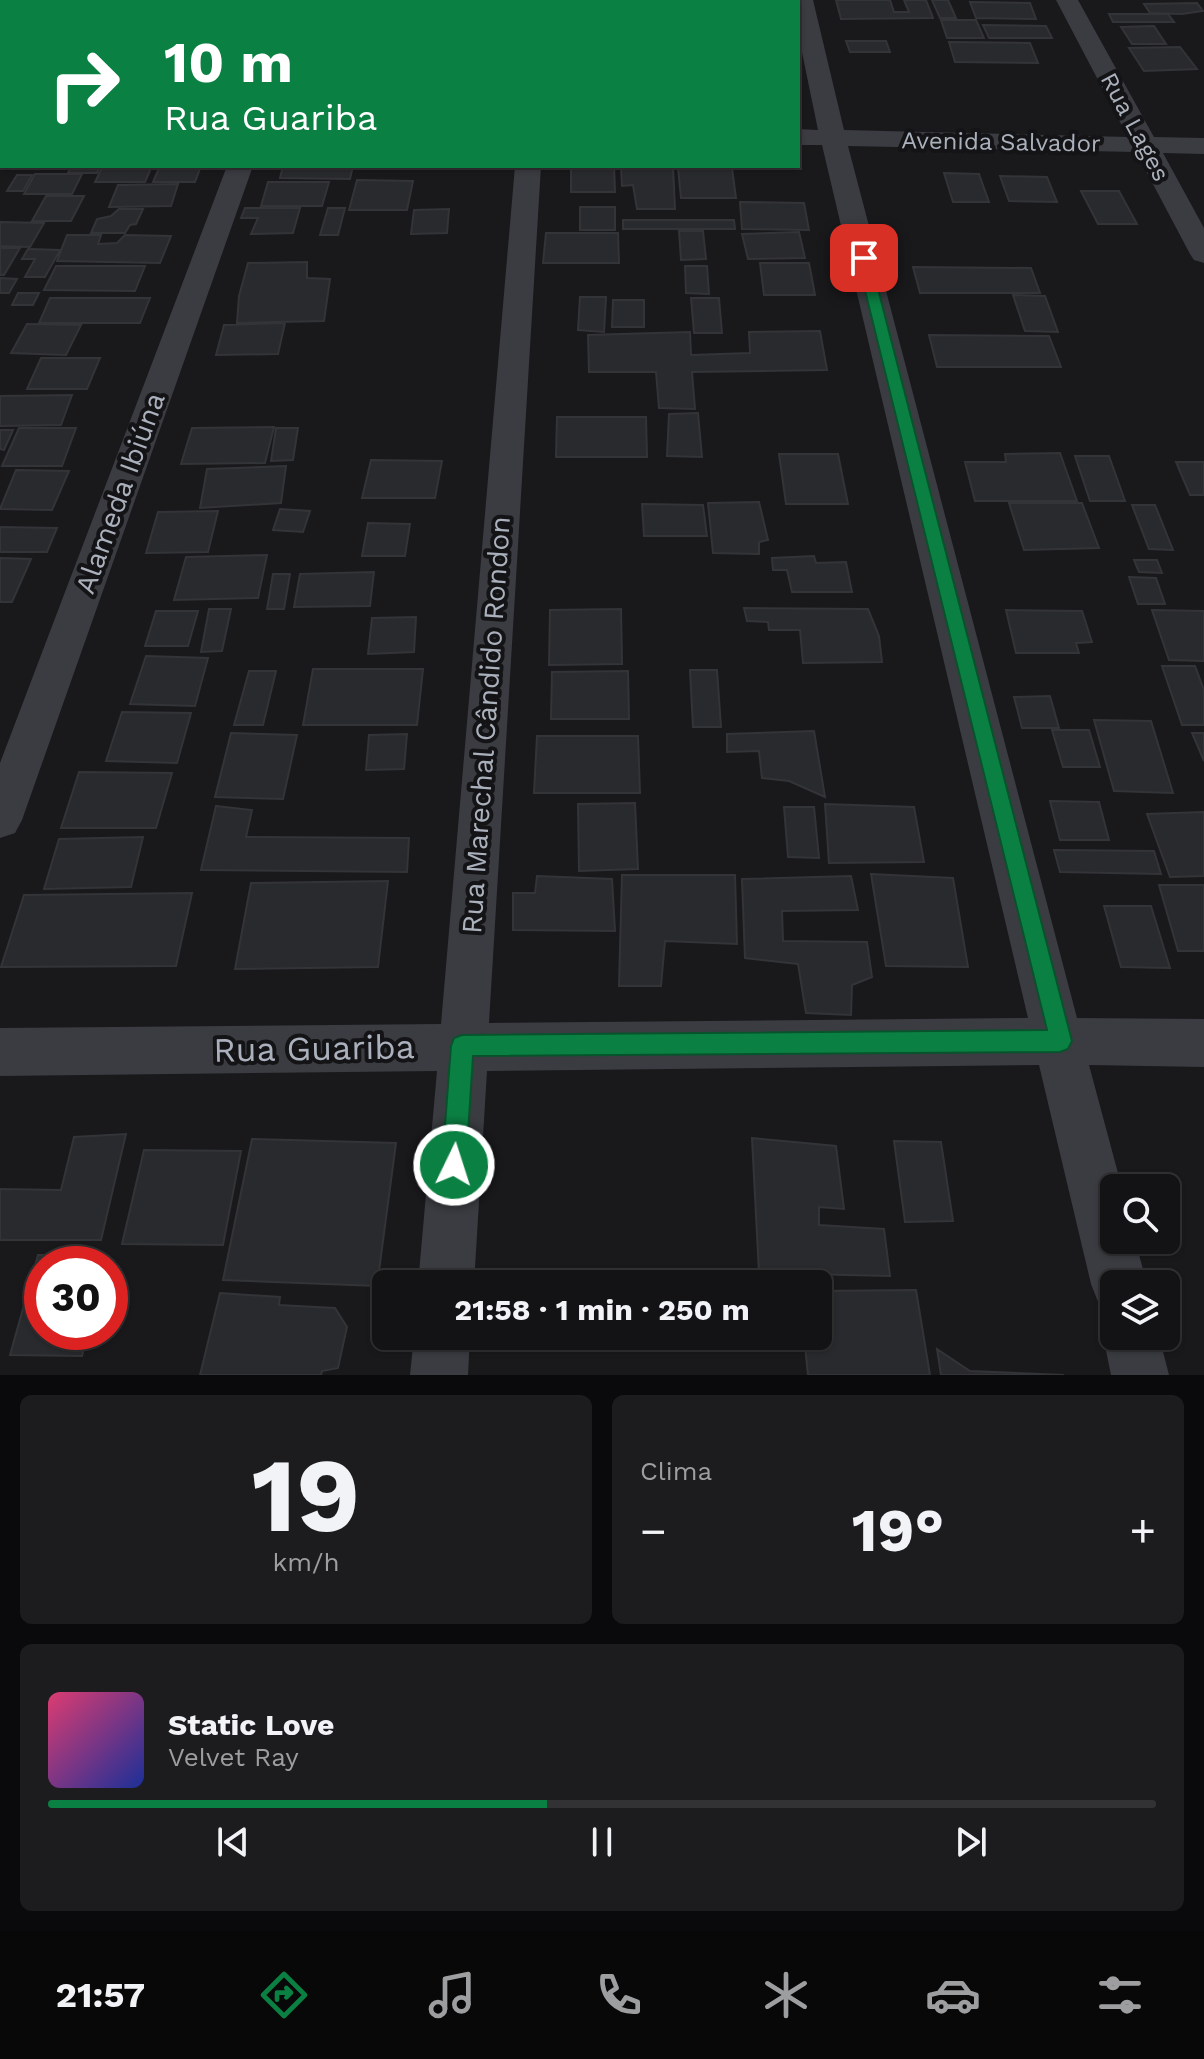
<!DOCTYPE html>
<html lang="pt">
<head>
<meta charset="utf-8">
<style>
  body { margin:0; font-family:"Work Sans",sans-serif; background:#1c1c1e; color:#f1f3f6; height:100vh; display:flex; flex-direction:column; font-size:30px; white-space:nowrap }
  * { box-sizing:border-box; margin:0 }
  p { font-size:26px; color:#9d9ea0 }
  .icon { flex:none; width:44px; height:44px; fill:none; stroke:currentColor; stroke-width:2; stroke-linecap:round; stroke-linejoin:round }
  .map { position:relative; height:1375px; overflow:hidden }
  .panel { display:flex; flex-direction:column; gap:20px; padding:20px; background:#0a0a0c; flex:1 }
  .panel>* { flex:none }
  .hud { position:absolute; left:0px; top:0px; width:800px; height:168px; box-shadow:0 2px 6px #0004,0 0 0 2px #323234; background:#0b8043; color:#fff; overflow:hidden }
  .buttons { position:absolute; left:1100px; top:1174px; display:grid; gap:16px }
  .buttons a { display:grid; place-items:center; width:80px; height:80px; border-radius:12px; background:#131315; box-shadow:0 2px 6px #0004,0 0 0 2px #323234; font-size:40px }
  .speed { position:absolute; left:24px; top:1246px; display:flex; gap:16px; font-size:40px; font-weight:700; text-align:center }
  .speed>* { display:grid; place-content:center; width:104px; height:104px; border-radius:50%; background:#131315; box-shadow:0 2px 6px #0004,0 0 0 2px #323234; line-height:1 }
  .speed .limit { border:12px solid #d22; background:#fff; color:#111 }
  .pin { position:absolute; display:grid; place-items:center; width:68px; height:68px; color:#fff; margin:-34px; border-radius:16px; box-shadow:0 4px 12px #0006 }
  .me { position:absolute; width:88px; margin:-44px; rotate:4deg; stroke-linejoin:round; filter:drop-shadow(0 0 6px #0008) }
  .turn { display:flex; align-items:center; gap:28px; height:168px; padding:0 32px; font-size:36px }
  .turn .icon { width:104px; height:104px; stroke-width:2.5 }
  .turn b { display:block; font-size:56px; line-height:68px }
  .big { font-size:60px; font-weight:700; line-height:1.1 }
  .panel .card { flex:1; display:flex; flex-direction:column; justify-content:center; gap:12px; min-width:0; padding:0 28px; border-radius:12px; background:#1c1c1e }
  .panel .dial { align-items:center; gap:0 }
  .dial b { font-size:104px; line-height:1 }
  .song { display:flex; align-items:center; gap:24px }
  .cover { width:96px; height:96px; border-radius:12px; background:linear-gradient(135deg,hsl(340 70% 55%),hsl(230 70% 35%)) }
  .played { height:8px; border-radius:4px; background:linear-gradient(90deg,#0b8043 45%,#323234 45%) }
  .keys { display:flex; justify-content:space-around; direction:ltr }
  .heat { display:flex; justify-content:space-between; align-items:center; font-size:44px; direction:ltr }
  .panel .tiles { flex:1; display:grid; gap:20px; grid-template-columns:1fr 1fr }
  .card:last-child { grid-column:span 2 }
  .trip { position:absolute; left:372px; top:1270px; width:460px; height:80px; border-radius:12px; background:#131315; box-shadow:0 2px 6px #0004,0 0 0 2px #323234; font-weight:700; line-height:80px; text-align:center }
  .tabs { display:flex; height:128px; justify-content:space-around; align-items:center; background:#080808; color:#9d9ea0 }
  .tabs .icon { width:56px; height:56px }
  .tabs .selected { color:#0b8043 }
  .tabs b { font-size:36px; color:#f1f3f6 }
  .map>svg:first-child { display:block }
</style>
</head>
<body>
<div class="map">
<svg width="1204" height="1375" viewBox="0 0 1204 1375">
  <rect width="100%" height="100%" fill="#19191c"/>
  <path fill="#292a2d" stroke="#333438" stroke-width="2" d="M836,0H890L894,12H909L904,0H926L933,18L841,19Z
    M932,0H948L956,18H940Z
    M970,2L1030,3L1036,19L976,18Z
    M1197,3L1203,11L1182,14L1150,13L1144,4Z
    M1109,14H1168L1174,22H1113Z
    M941,20H976L984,38H947Z
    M983,25L1046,26L1052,38H989Z
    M1154,26L1166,44H1132L1121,27Z
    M846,41H886L890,52H850Z
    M949,42L1030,43L1038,63L955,62Z
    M1180,47L1197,69L1144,71L1129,48Z
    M71,166H100L97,173H68Z
    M103,166H152L145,182H95Z
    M160,166H201L195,182H153Z
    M283,166H353L350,179L280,178Z
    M571,166H614L615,192H571Z
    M621,167H673L675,209H637L633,185L622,186Z
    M678,168H732L736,198H681Z
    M944,173L979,174L989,202H953Z
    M35,174H82L72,194H24Z
    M17,175H32L23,191H7Z
    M1000,176L1047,177L1057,202L1009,201Z
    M357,180L413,181L407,210H349Z
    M268,182H329L322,206H261Z
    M178,184L171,206L109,207L118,185Z
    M1081,191H1119L1137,224H1098Z
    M46,196H84L71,221H32Z
    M740,202L804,203L809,230L742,229Z
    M580,207H615V230H580Z
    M245,208H300L293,233L251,234L258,218H241Z
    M328,208H345L338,235H320Z
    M119,209H143L136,224L130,225L125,233H91L97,219L111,216Z
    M449,209L447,233L411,234L414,210Z
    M623,220H734L735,229H623Z
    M0,222L44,223L30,247L0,246Z
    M679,231H703L706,259L681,260Z
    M799,232L805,258L748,259L742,234Z
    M546,233H618L619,263H543Z
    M67,235H101L98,244L117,243L125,235L171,236L160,263L57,261Z
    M0,248H20L4,275H0Z
    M28,249L60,250L45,277H25L35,259H22Z
    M307,262V278L330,279L324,321L237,323L239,296L248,263Z
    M760,263H809L815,295H764Z
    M56,266H145L135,291L44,290Z
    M685,266H707L709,294L686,293Z
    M913,267L1031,268L1040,293H920Z
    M0,278L17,279L9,293H0Z
    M18,293H39L33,305H12Z
    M1013,295L1045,296L1058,332L1025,331Z
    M580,297H606L604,332L578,330Z
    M50,298H150L140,323H39Z
    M691,298H719L722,333H694Z
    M613,300H644V327H612Z
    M285,323L278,354L216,355L224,325Z
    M27,324L81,325L66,355L11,353Z
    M820,331L827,370L692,372L695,409L659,408L656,372H589L588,335L690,332L691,355L750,353L749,332Z
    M929,335L1049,336L1061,367H937Z
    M41,358H100L87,389H27Z
    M72,395L61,425L0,426V396Z
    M698,413L702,457L667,456L669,414Z
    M557,417H646L647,457H556Z
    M274,427L265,463L181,464L192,428Z
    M19,428H76L62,466H2Z
    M276,428H298L293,460L271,461Z
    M0,430H13L4,450L0,449Z
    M1060,453L1077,501H975L965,462H1006L1005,454Z
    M779,454H838L848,504H786Z
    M1075,456H1109L1125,501H1090Z
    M371,460L442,461L435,498H362Z
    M1176,462H1204V495H1190Z
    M286,466L281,503L200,508L207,469Z
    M16,470L69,471L52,510L0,509Z
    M759,502L768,540L759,542V554L713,553L708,503Z
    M1009,503H1082L1099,548L1024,550Z
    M642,504L703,505L707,536H644Z
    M1132,505H1155L1173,550L1149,549Z
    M280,509L310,511L303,532L273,530Z
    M218,511L208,552L146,553L158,512Z
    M368,523L410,524L405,556H362Z
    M0,527L57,528L47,552H0Z
    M267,555L258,598L174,600L186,557Z
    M814,556L816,563L846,562L852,592H792L787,570H773L772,558Z
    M0,558L31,559L12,602H0Z
    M1134,560H1157L1162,573L1139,572Z
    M374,572L370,606L294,607L300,574Z
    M273,574H290L284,609H267Z
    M1129,577L1156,578L1165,604H1138Z
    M744,608L868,609L879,636L882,662L803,663L800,630H769L768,622L747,621Z
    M209,609H231L222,651L201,652Z
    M621,609L622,664L549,665L550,610Z
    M1006,610L1082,611L1092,642L1076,643L1079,653H1016Z
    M1152,610L1204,611V661L1169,660Z
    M156,611H198L188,646H145Z
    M416,617L414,652L368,654L372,618Z
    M146,656L208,658L195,706L130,704Z
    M1162,666H1195L1204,690V725H1182Z
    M313,669H423L417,725H303Z
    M690,670H717L721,727H693Z
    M249,671H276L263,725H234Z
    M628,671L629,719H551L552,672Z
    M1050,696L1059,728H1022L1014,697Z
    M122,712L191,713L177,763L106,761Z
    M1094,720L1151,721L1173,793L1114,791Z
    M1052,730H1089L1100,767H1063Z
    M814,731L825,797L789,781L762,778L759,751L727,752V734Z
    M231,733L297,735L283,799L215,797Z
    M1192,733H1204V761Z
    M407,734L404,769L366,770L369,735Z
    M537,736H638L640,793H534Z
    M79,772L172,773L156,828H61Z
    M1050,801L1099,802L1109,840H1060Z
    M635,803L638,869L579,871L578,804Z
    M825,804L914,807L924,862L829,863Z
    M216,806L252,810L246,837L409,838L407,872L201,870Z
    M784,807H814L819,858L788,857Z
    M1204,812V876L1170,877L1147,814Z
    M143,837L131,887L44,889L59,839Z
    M1054,850L1154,851L1161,874L1060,872Z
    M871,874L953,878L968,967L886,966Z
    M622,875H735L737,944L665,941L661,986H619Z
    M537,876L612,879L615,931L513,930V893H535Z
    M851,876L858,910L782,911L783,941L867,942L872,977L852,985L851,1015L806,1013L798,964L745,958L742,879Z
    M388,881L378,967L235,969L251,883Z
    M1159,885H1204V951H1178Z
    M192,893L176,966L1,967L24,895Z
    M1104,906H1151L1170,968L1121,967Z
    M126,1134L101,1240H0V1189L61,1190L74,1137Z
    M752,1138L836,1146L844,1209L819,1207V1225L884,1229L890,1276L759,1273Z
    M252,1139L396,1143L377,1286L223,1280Z
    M894,1141L941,1142L953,1221L905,1222Z
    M144,1150L241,1151L223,1245L122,1244Z
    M38,1255L107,1256L105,1264H42V1332H88L82,1356L10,1355Z
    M916,1290L930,1375H808L804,1336H818V1291Z
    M220,1293L280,1297L279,1305L335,1308L347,1327L338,1368L322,1371L321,1375H200Z
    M937,1349L970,1371L1064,1375H941Z"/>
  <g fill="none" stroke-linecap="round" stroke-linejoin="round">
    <path fill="#3a3c41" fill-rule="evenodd" d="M528,0H550V2H528Z
      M791,0H813L844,130L1128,137L1056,0H1078L1154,137L1204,138V154L1163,153L1204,228V263L1194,260L1190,254L1136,152L848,146L1077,1018L1204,1019V1067L1089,1065L1122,1188H1114V1240H1135L1147,1284H1114V1310L1099,1304L1091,1284L1039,1065L487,1071L474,1284H418L437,1071L0,1076V1028L441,1024L515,166H541L489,1023L1028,1018L822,145H798V129L818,130L798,33V2Z
      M0,89H2V103H0Z
      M2,118V136L0,137V119Z
      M227,166H253L22,820L15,833L0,838V763Z
      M1114,1315V1336H1159L1169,1375H1111L1103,1336Z
      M414,1336H470L468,1375H410Z"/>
  </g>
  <path fill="#0b8043" stroke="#07532c" stroke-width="2" d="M864,254L870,258L1072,1041L1068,1049L1060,1052L473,1056L466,1165L462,1173L454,1177L446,1173L442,1165L451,1046L454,1038L462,1035L1047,1030L857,258Z"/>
  <g text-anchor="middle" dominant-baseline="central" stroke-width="8" stroke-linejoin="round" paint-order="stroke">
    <g font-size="24" fill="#abb1bc" stroke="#141417">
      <text transform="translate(1135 127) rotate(62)">Rua Lages</text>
      <text transform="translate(1001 142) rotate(1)">Avenida Salvador</text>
    </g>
    <g font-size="28" fill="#abb1bc" stroke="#141417">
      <text transform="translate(120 493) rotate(-70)">Alameda Ibiúna</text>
      <text transform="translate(486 725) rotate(-86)">Rua Marechal Cândido Rondon</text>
    </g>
    <g font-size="34" fill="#abb1bc" stroke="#141417">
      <text transform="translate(314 1048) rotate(-1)">Rua Guariba</text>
    </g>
  </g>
</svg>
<div class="buttons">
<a><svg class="icon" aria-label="search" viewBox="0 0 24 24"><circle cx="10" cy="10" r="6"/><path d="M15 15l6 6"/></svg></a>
<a><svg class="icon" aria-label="layers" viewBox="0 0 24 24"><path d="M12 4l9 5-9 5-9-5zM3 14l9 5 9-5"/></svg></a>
</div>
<div class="speed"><div class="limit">30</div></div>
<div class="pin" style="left:864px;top:258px;background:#d93025"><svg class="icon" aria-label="arrive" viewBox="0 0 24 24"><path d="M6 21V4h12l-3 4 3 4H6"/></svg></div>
<svg class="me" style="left:454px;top:1165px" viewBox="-20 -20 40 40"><circle r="17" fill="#0b8043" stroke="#fff" stroke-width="3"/><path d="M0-11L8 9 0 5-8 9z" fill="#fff"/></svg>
<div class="trip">21:58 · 1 min · 250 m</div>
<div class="hud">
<div class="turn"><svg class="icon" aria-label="right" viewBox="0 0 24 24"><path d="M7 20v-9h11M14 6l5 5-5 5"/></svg><div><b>10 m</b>Rua Guariba</div></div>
</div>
</div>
<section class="panel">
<div class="tiles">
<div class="card dial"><b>19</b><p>km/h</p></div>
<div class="card"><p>Clima</p>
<div class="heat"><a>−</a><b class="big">19°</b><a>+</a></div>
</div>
<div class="card">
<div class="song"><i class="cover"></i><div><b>Static Love</b><p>Velvet Ray</p></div></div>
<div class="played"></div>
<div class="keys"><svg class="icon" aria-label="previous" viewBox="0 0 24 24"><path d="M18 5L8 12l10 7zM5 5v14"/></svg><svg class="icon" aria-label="pause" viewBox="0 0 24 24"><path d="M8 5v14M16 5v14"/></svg><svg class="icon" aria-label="next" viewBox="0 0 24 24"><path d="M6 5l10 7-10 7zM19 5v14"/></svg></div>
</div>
</div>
</section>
<nav class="tabs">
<b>21:57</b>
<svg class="icon selected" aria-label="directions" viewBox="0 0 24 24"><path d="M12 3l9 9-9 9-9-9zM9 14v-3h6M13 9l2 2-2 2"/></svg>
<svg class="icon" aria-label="music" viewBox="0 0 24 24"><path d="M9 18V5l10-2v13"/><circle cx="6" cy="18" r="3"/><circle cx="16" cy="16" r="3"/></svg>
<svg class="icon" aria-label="phone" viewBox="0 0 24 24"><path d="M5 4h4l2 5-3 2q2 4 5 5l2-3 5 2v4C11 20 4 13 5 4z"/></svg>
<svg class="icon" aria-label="climate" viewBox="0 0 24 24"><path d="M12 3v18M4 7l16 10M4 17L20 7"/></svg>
<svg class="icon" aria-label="car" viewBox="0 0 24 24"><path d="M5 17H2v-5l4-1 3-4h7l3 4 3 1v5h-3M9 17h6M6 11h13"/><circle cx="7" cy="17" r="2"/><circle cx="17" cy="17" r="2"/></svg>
<svg class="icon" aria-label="filters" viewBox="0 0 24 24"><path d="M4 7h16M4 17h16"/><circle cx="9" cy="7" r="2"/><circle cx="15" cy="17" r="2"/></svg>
</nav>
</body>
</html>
